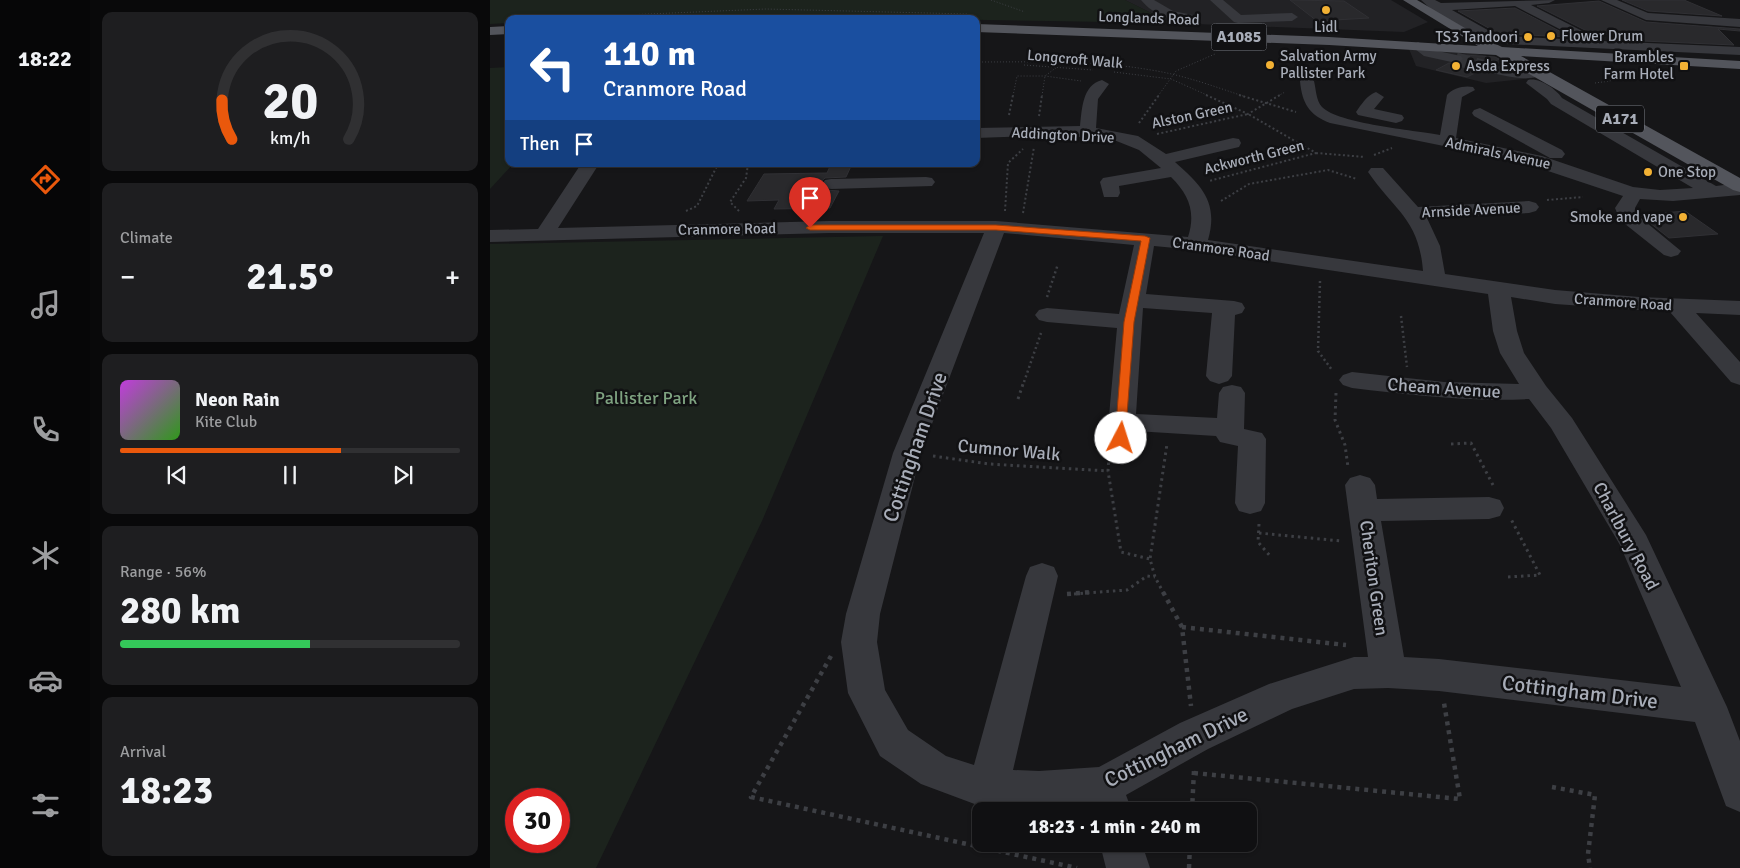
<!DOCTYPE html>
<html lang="en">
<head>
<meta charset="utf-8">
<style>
  body { margin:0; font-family:Signika,sans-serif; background:#1e1e20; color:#f1f3f6; height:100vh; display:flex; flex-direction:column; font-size:19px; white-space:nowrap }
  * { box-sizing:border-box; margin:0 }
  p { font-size:16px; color:#9c9d9f }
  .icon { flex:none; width:28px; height:28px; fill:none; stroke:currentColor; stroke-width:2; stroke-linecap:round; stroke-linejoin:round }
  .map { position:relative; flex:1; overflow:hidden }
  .sheet { display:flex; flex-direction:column; gap:12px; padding:12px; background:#09090a; width:400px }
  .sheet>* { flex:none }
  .top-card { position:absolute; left:15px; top:15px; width:475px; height:152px; border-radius:10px; box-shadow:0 1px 4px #0004,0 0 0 1px #303032; background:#1a4fa0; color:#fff; overflow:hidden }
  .speed { position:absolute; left:15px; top:788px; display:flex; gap:10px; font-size:25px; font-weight:700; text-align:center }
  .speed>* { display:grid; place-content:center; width:65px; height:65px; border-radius:50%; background:#101012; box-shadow:0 1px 4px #0004,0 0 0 1px #303032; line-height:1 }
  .speed .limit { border:8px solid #d22; background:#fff; color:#111 }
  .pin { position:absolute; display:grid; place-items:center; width:42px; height:42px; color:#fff; margin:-51px -21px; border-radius:50% 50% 50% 0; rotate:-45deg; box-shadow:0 0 5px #0007 }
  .pin .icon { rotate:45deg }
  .me { position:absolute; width:55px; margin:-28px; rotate:5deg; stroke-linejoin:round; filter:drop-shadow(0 0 4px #0008) }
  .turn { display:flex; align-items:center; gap:18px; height:105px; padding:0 15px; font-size:22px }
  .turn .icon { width:65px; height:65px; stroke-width:2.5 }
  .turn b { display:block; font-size:35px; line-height:42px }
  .then { display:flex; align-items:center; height:48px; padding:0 15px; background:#0003; gap:10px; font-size:19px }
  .big { font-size:38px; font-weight:700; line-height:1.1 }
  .sheet .card { flex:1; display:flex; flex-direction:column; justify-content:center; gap:8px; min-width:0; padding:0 18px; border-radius:10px; background:#1e1e20 }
  .sheet .dial { align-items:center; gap:0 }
  .dial svg { height:130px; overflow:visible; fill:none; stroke:#303032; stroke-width:7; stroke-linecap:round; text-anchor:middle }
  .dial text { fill:#f1f3f6; stroke:none }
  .song { display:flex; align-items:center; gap:15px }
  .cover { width:60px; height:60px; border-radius:8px; background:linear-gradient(135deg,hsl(290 70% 55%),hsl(110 70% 35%)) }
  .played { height:5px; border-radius:2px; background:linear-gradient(90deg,#ea580c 65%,#303032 65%) }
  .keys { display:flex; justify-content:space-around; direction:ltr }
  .heat { display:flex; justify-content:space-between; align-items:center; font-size:28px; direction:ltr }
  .charge { height:8px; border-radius:4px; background:linear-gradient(90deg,#34c759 56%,#303032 0) }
  .trip { position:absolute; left:482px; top:802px; width:285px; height:50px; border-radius:10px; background:#101012; box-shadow:0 1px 4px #0004,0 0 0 1px #303032; font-weight:700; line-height:50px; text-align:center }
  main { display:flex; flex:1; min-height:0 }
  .menu { display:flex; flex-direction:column; width:90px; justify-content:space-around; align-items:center; background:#060607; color:#9c9d9f }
  .menu .icon { width:35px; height:35px }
  .menu .active { color:#ea580c }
  .menu b { font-size:22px; color:#f1f3f6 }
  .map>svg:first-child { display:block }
</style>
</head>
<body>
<main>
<nav class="menu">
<b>18:22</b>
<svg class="icon active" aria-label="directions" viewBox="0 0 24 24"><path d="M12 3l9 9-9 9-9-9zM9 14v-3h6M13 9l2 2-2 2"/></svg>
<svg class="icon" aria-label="music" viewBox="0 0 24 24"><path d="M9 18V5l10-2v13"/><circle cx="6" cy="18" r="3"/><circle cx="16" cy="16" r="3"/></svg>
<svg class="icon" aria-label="phone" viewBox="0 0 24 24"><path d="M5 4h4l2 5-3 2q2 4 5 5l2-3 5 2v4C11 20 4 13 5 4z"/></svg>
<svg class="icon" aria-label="climate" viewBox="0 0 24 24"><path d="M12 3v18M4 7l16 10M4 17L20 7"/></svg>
<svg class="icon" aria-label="car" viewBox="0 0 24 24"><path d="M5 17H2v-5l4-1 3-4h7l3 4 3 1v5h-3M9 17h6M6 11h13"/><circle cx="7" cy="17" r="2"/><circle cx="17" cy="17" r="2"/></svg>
<svg class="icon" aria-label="filters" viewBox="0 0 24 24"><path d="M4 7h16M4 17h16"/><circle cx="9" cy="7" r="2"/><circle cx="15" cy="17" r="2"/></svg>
</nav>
<section class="sheet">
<div class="card dial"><svg viewBox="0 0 100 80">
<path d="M14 69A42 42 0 1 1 86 69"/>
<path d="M14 69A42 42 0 0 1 8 45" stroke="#ea580c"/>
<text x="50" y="56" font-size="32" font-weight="700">20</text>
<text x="50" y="72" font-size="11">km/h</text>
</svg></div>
<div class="card"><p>Climate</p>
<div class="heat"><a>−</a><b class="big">21.5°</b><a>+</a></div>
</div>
<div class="card">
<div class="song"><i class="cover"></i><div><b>Neon Rain</b><p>Kite Club</p></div></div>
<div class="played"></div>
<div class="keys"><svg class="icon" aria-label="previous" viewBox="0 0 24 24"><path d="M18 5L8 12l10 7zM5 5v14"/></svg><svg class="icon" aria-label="pause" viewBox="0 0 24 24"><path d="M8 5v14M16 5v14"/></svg><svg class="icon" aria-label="next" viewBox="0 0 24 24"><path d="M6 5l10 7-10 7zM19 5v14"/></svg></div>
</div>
<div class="card"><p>Range · 56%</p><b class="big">280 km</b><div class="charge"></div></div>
<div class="card"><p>Arrival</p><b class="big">18:23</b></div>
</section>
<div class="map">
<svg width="1250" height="868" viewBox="0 0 1250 868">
  <rect width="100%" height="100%" fill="#161618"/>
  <path fill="#222225" d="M635,0H901L938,22L914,32L681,23Z
    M919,49L978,52L1007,58L1043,78L996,83L926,66Z"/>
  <path fill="#1c231d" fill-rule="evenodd" d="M0,0H635L681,23L375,18L19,19V23L0,24Z
    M19,67V164H23L0,189V68Z
    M393,236L272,521L106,868H0V244ZM26,799H69V841H26Z"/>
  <path fill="#29292c" stroke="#303034" d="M800,0L854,1L879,18L827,21Z
    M1132,0H1194L1232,16L1158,11Z
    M1109,1L1156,22L1250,29V31L1228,29L1244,45L1130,40L1123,34L1105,35L1047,6Z
    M1025,8L1081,37L1016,34L1004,31L968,11Z
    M973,55L1005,57L1009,59L1003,63L995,61L987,67L989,71L977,77L946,70L959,63L967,65L975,59Z
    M341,164H362L356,177L335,178L330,183L335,190L349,191L340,208L284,209L289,200L257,201L274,174L337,173Z
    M1195,211L1228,234L1179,238L1150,215Z"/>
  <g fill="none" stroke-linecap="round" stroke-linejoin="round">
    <path stroke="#333438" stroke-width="13" stroke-dasharray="13 7" stroke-linecap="butt" d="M966,59L996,67"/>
    <path stroke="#3d3f44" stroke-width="1" stroke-dasharray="1 2" stroke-linecap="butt" d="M501,0L535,12
      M41,19L276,9L478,14
      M486,62C544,62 604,60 661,70C693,75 723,86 753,96
      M534,65L603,70
      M624,72L681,79L719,96
      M1105,83L1120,81L1130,75
      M523,96L527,76H555L591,81
      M552,96L555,76L567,67
      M668,96L686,71L725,54
      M788,96L795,92"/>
    <path stroke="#3d3f44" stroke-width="2" stroke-dasharray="2 2.5" stroke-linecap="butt" d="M716,95L758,114L790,95
      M749,95L806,112
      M519,115L523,95
      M549,116L552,95
      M649,123L669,95
      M667,134L758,114L826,153L719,181
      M826,153L875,157
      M884,155L902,148
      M1057,200L1093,197
      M731,201L759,184L838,170L867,179
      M196,211L207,206L228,164
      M249,211L240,202L256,178L258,164
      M515,211L518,163L533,149
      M533,213L544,147"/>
    <path stroke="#3d3f44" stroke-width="2.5" stroke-dasharray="2 3" stroke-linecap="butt" d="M830,281L828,351L842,370
      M557,297L568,264
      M911,316L917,367
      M534,382L551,333"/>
    <path stroke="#3d3f44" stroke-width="3" stroke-dasharray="2.5 4" stroke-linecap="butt" d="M846,393L845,420L855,445L858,467
      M528,399L534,381
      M961,444L981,443L1003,485
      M443,456L499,464L618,471
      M619,456L618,471L631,552L660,559
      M769,524L768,542L781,557
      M769,533L851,541
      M1018,577L1050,575L1021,519
      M584,594L637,590L657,576L665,577
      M674,594L665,577L660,559L677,444"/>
    <path stroke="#3d3f44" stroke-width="4.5" stroke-dasharray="4 5" stroke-linecap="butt" d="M673,592L692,627L701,706
      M577,594L602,592
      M692,627L856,645
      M341,656L261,797L587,868
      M704,773L970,799L954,703
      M1062,787L1105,795L1098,854L1100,868
      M702,811L704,770
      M699,868L700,844"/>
    <path fill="#37383d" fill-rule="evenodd" d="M651,0H664L683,11L708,16L710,19L704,23C684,21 664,16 651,0Z
      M720,0H733L751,15L802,13L808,17L802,21L748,23L744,22Z
      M931,0H945L951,3L1065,0L1059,3L1041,5L1112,41L1250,47V55L1016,44L994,39L942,10ZM1025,6L1091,40L1016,36L1003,33L962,10Z
      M1111,0H1127L1158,13L1250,19V27L1156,20Z
      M928,42L943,50L971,56L973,59L966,63L934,56L921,46Z
      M996,63L1027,70L1048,68L1055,72C1044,85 1006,74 991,70L989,67Z
      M817,77L824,81C826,89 826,101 832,107C849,124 924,130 950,135L957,95C962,88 975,85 983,87L985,90L972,97L966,138L1052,156L1143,187L1170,190L1203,188L1061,104L1057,99L1036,83L1038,80C1049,77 1066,89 1072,98L1226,186L1250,183V195L1183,201L1150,199L1145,208L1146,214L1191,251L1188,255L1181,257L1174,255L1130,220L1125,208L1133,196L1028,161L840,123C819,115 812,103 810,81Z
      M612,80L619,84L608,99L606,128L648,136L676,154L743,138L749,139L751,143L749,147L685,162C711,185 729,202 718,240L933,271C929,219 904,210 878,172L881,168H893L928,207L1039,201L1046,203L1049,207L1046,211L1039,213L937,218L950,246L955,274L1065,290L1149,297L1250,301V315L1206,313L1250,362V385L1241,382L1180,312L1065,304L1021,297L1027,331L1034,353L1056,386L1082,418L1156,535L1237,707L1250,741V812L1236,806L1205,722L949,691L898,688L864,689L802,709L718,749L636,795L642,811H600L599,807L549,811L498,809L431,784L390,756L358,693L351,642L356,614L403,453L494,233H339L0,242V230L48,229L91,164H109L68,228L339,221H506L698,237C706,212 699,195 681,177L629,186L630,193L628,197H614L610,182L613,178L671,168L649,150L624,140L566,135L486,138V128L590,126C592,110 592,85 612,80ZM514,233L644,245L629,314L557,308L549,310L545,315L549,320L557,322L627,328L617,438L621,444L631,447L641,444L645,438V431L726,436L730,442L748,446L745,503L749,511L760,514L771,511L775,503L776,439L772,433L754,429L755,393L751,387L742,385L733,387L729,393L727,418L646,414L653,308L722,313L716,376L720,381L729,384L738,381L742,376L745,315L752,313L755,308L752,303L744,301L656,294L664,246L706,250L998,294L1003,331L1010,353L1029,384L954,382L862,372L853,375L849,380L853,385L862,388C921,395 980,402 1039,399L1061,428L1130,545L1191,687L949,659L914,657L891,521L999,519L1010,516L1014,508L1010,500L999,497L887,499L885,485L880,478L870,475L860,478L855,485L878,657H864L779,684L690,723L609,767L549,771L523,770L568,576L564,567L552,563L540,567L536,576L484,765L456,756L418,730L395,690L387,642L390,614L431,453Z
      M886,92L894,97L884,109L912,115L914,118L912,121L906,123L868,115L866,112C871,105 877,95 886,92Z
      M990,108L1072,150L1075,154L1072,158H1060L984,116L982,113L984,110Z
      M436,177L442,178L445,182L442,186L341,189L335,188L332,184L335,180L341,179Z
      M610,844H652L660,868H616Z"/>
    <path fill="#53555c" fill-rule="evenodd" d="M913,0H927L987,35L1012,47L1250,61V69L1031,56L1250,178V192L1243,190L1006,55L839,45L486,32V24L839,37L988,46Z
      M19,26V34L0,35V27Z"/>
  </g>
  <path fill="#ea580c" stroke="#983908" d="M506,225L655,236L660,238L644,322L635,441L631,442L625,438L634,322L651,241L506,230H320L316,228L320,225Z"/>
  <g fill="#f2b134" stroke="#111113" stroke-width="2">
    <circle cx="836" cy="10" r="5"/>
    <circle cx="1061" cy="36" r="5"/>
    <circle cx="1038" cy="37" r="5"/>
    <circle cx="780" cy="65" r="5"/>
    <circle cx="966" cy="66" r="5"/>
    <rect x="1189" y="61" width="10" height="10" rx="2.5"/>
    <circle cx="1158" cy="172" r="5"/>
    <circle cx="1193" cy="217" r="5"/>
  </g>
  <g text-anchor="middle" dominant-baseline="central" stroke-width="5" stroke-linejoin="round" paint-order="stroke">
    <g font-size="15" fill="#a8adb8" stroke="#111113">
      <text transform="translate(659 18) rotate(2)">Longlands Road</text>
      <text transform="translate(585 59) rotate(5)">Longcroft Walk</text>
      <text transform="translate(702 115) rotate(-12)">Alston Green</text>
      <text transform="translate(573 135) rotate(3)">Addington Drive</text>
      <text transform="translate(1008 153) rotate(12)">Admirals Avenue</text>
      <text transform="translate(764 157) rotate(-14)">Ackworth Green</text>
      <text transform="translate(981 210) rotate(-3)">Arnside Avenue</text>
      <text transform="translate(237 229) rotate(-1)">Cranmore Road</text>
      <text transform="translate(731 249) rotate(8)">Cranmore Road</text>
      <text transform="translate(1133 302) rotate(4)">Cranmore Road</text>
    </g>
    <g font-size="15" fill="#a8adb8" stroke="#111113" text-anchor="start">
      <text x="836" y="27" text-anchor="middle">Lidl</text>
      <text x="1071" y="36">Flower Drum</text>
      <text x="1028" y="37" text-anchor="end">TS3 Tandoori</text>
      <text x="790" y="56">Salvation Army<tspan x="790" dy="17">Pallister Park</tspan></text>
      <text x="1184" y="57" text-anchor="end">Brambles<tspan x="1184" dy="17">Farm Hotel</tspan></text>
      <text x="976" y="66">Asda Express</text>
      <text x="1168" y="172">One Stop</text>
      <text x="1183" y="217" text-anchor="end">Smoke and vape</text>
    </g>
    <g fill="#111113" stroke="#7b7e86" stroke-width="1">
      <rect x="721.5" y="23.5" width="55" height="27" rx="4"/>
      <rect x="1106" y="105.5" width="48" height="27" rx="4"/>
    </g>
    <g font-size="16" font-weight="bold" fill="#a8adb8">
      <text x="749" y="37">A1085</text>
      <text x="1130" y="119">A171</text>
    </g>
    <g font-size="18" fill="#a8adb8" stroke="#111113">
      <text transform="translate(954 388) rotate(4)">Cheam Avenue</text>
      <text transform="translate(519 450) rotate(5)">Cumnor Walk</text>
      <text transform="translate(1136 536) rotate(62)">Charlbury Road</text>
      <text transform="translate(884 578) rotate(82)">Cheriton Green</text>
    </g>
    <g font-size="18" fill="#7fa381" stroke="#111113">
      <text x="156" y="398">Pallister Park</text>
    </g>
    <g font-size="21" fill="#a8adb8" stroke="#111113">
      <text transform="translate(425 447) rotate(-71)">Cottingham Drive</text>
      <text transform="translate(1090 692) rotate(7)">Cottingham Drive</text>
      <text transform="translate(686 747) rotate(-26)">Cottingham Drive</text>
    </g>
  </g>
</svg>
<div class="speed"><div class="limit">30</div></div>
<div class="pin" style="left:320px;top:228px;background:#d93025"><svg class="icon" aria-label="arrive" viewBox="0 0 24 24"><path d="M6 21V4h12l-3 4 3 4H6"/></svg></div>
<svg class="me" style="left:631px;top:438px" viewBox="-20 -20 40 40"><circle r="19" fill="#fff"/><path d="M0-13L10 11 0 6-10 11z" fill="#ea580c"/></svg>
<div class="trip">18:23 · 1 min · 240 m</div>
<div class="top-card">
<div class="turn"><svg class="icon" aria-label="left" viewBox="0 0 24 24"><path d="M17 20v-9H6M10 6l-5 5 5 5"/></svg><div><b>110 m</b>Cranmore Road</div></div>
<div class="then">Then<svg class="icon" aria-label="arrive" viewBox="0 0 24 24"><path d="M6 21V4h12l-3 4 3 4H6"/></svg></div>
</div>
</div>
</main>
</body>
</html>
